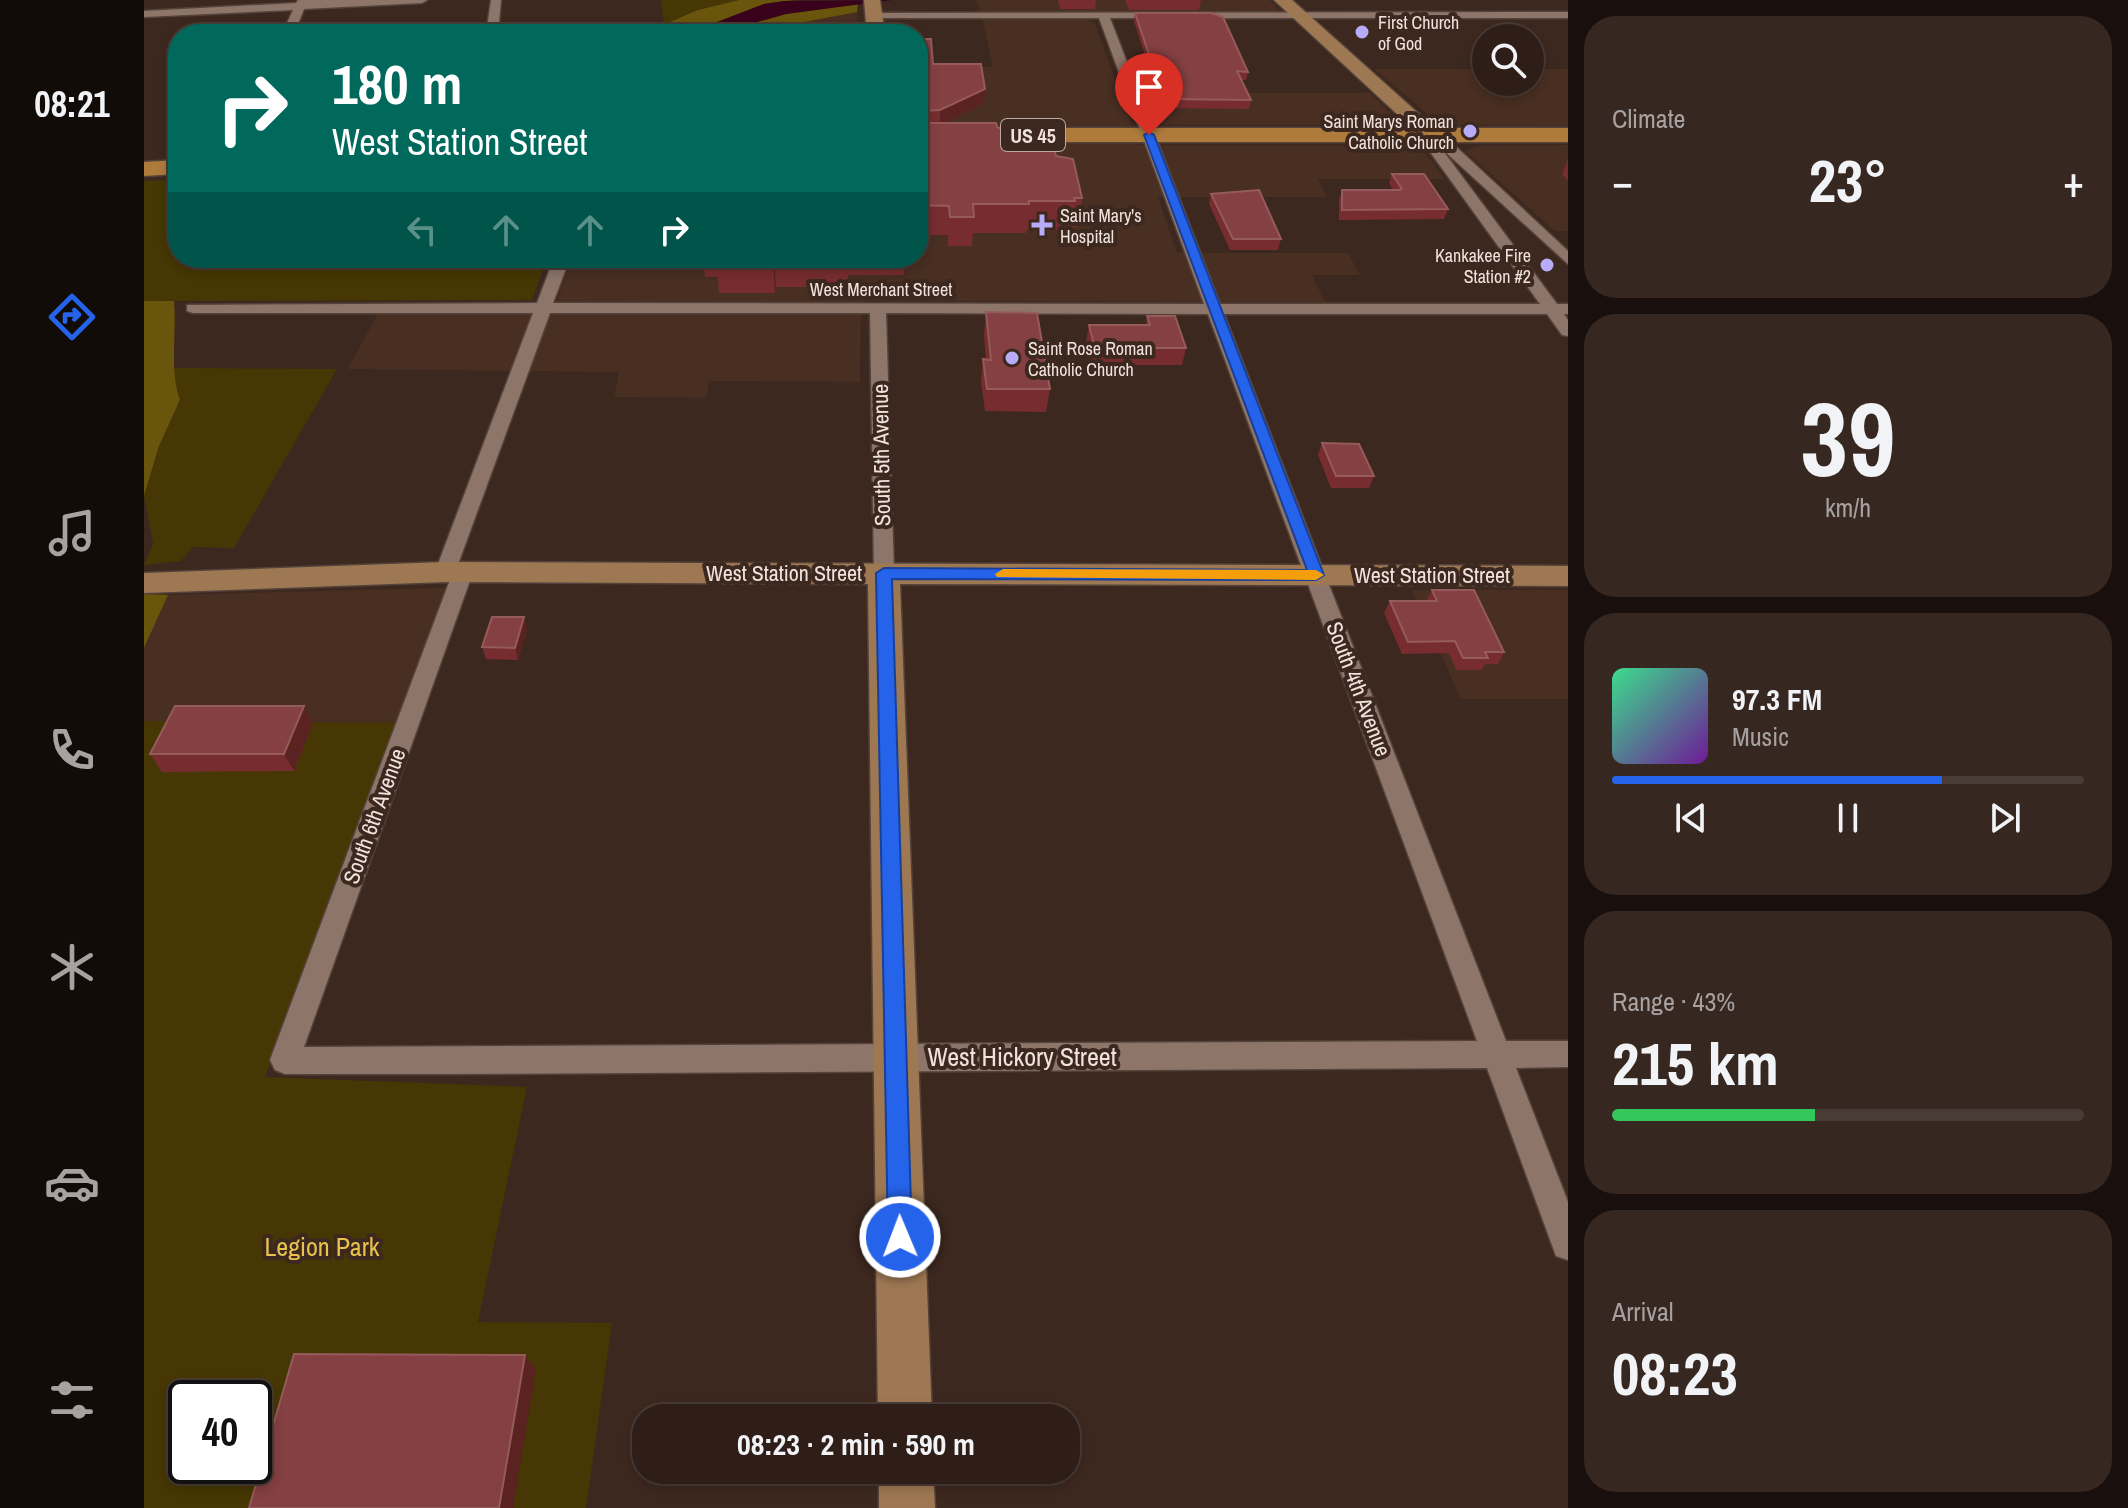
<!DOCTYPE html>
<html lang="en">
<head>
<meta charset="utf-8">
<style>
  body { margin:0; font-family:"Archivo Narrow",sans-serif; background:#362720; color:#f1f3f6; height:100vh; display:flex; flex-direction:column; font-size:30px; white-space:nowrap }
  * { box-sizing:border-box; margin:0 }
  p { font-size:26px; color:#a7a2a1 }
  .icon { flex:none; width:44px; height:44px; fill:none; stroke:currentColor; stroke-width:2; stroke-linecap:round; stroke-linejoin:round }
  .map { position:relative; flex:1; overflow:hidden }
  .panel { display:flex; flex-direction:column; gap:16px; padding:16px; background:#19100d; width:560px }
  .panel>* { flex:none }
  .top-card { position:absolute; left:24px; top:24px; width:760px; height:244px; border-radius:32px; box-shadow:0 4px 12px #0003,0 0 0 2px #493c36; background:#00695c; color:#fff; overflow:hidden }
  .tools { position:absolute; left:1328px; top:24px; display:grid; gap:16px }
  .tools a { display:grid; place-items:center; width:72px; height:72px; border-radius:50%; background:#2e1e17; box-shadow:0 4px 12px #0003,0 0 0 2px #493c36; font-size:40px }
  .speed { position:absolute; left:24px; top:1380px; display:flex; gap:16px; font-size:40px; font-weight:700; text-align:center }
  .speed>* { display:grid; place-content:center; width:104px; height:104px; border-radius:50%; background:#2e1e17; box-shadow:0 4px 12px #0003,0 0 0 2px #493c36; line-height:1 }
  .speed .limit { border:4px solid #111; border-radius:12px; background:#fff; color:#111 }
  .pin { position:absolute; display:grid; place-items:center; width:68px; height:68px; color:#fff; margin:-82px -34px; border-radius:50% 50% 50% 0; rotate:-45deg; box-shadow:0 0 8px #0007 }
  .pin .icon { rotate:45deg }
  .me { position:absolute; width:88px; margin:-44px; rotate:359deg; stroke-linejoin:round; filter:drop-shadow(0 0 6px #0008) }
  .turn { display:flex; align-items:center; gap:28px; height:168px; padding:0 32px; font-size:36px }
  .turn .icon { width:104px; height:104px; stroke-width:2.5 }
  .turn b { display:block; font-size:56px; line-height:68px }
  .lanes { display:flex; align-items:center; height:76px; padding:0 32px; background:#0003; justify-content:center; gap:40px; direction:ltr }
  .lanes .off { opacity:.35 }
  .big { font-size:60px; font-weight:800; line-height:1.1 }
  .panel .widget { flex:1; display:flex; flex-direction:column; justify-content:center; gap:12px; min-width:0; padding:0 28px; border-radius:32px; background:#362720 }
  .panel .dial { align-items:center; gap:0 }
  .dial b { font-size:104px; line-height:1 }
  .song { display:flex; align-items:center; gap:24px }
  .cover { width:96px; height:96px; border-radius:12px; background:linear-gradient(135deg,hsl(150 70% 55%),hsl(280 70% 35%)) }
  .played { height:8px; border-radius:4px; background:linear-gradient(90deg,#2563eb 70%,#493c36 70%) }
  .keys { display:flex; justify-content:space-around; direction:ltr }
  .heat { display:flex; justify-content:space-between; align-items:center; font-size:44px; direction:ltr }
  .charge { height:12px; border-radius:6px; background:linear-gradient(90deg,#34c759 43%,#493c36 0) }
  .trip { position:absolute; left:488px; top:1404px; width:448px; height:80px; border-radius:32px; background:#2e1e17; box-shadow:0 4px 12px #0003,0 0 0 2px #493c36; font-weight:800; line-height:80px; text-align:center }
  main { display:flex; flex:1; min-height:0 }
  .tabs { display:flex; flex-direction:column; width:144px; justify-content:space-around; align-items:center; background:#120c09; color:#a7a2a1 }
  .tabs .icon { width:56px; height:56px }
  .tabs .active { color:#2563eb }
  .tabs b { font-size:36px; color:#f1f3f6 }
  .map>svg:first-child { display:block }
</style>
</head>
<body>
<main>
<nav class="tabs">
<b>08:21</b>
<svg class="icon active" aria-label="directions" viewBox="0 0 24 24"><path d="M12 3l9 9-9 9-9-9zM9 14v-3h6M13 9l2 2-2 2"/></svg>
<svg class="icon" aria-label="music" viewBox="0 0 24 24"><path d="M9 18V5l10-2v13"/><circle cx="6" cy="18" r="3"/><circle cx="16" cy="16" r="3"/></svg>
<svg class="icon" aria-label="phone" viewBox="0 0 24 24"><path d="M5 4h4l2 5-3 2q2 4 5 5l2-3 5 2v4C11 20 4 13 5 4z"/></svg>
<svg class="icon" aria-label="climate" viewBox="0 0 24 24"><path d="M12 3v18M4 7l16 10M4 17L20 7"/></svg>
<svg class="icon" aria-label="car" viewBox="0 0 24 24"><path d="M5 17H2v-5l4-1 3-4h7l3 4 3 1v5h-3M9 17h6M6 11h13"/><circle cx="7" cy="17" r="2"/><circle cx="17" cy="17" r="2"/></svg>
<svg class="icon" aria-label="filters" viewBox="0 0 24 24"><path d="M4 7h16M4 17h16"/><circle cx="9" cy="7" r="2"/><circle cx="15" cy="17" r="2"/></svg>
</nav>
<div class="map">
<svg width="1424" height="1508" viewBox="0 0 1424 1508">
  <rect width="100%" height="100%" fill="#3d281f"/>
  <path fill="#492e22" d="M832,0H1126L1136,11L836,12Z
    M713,12L715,34H597L691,14Z
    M838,18L939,19L950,22L995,145L1265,146L1281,153L1301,179H1174L1183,197H1014L1033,253H1204L1216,275H1168L1181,302L717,301L716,382L565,381L562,398L470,397L475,372L204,369L234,313L409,314L427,258H774V67H849Z
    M1230,69H1342V82H1386V69H1424V126L1297,125Z
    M999,93H1226L1254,120L1240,125H1023L1010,121Z
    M1424,145V231H1411L1321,151L1332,146Z
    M304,588L253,723L0,721V648L24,595Z
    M1268,590H1424V699H1317Z"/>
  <path fill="#463704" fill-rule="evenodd" d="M517,0H595L554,10L520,24Z
    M34,179V258H403L388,300L0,301V181Z
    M28,368L193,369L90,548L49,547L37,561L0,565L9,543L0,496L15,446L36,401Z
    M0,721L253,723L121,1077L383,1087L334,1322L468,1323L442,1508H0ZM42,1398H110V1466H42Z"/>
  <path fill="#69550b" d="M595,0H651L620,4L542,34H497L554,10Z
    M714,3L713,12L597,34H570L642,14Z
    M0,301H30C33,335 25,368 36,400L15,446L0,496Z
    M0,594L24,595L0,648Z"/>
  <path fill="#39011b" d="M748,0L642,14L570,34H542L620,4L640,1Z"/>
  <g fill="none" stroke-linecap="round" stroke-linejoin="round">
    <g stroke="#54433b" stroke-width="3">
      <path id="street" d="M154,0H283L278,3L160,9L150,34H138L149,10L0,17V11L152,3Z
        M347,0H357L354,34H342Z
        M1424,12V18H966L1076,304H1396L1284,149L1280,135L1287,131L1292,132L1296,144L1307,142L1424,251V264L1297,148L1413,304H1424V314H1420L1424,320V336L1418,335L1403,314H1080L1362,1041H1424V1067L1372,1068L1424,1202V1260L1412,1256L1343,1068L301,1074H141L131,1070L126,1060L307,577H294L291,572L389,313H49L43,311V305L393,303L410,258H426L409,303L1060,304L955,18H732L728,13ZM406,313H726L730,573L740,580L750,573L742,313L1064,314L1333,1041L160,1047L329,572L326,567H313Z"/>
    </g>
    <g stroke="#54433b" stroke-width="3">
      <path id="secondary" d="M720,0H736L741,34H723Z
        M1130,0H1148L1294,131L1297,135L1294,139H1280Z
        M301,562L1424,566V586L756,584L788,1418H734L724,584L301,582L0,593V573Z
        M735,1470H789L791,1508H735Z"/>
    </g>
    <g stroke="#54433b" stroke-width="3">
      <path id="primary" d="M774,128H1424V142H774Z
        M34,160V174L0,176V162Z"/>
    </g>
    <use href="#street" fill="#8e756a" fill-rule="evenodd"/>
    <use href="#secondary" fill="#9e7853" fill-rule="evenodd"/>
    <use href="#primary" fill="#ae7b3c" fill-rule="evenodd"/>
  </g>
  <path fill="#772d2f" d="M914,0H952L951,9H916Z
    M981,0H1057L1055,10H985Z
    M991,13L1104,72L1102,80H1097L1107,100L1105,109L1018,108L990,21Z
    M774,39L789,64L841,89L840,103L800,123L853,127L912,156L938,198L934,227H928L927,231L883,230L882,233H829L828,246H804V235H774Z
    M1424,159V181L1418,174Z
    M1248,174L1304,209L1300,219L1195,220V200L1198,190H1249L1245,183Z
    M1067,194L1137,239L1134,250H1086L1065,204Z
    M539,258H761L760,275H704V287H632L631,293H575L574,277H561L559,260L539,259Z
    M842,312L906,389L902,412L841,411L837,382L839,359L842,360L840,335Z
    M1003,316L1042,348L1038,365H979L978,371H949L942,342L945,325H1002Z
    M1178,443L1230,476L1225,488H1187L1174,455Z
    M1288,590L1360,652L1354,664H1341L1338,670H1312L1305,653L1258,654L1240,613L1246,601H1282Z
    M383,629L374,660L342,659L338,647Z
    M169,723L150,771L18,772L6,754Z"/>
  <path fill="#5a2321" d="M841,89L840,103L796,125V110Z
    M630,258L632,287L631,293L629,263Z
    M380,617L383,629L374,660L371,648Z
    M160,706L169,723L150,771L140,754Z
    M381,1355L392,1369L369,1508H355Z"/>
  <path fill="#844042" stroke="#955a5a" stroke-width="2" d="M991,13H1067L1079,17L1104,72L1093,71L1107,100L1020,99Z
    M774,39H787L789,64H837L841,89L796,110L774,111Z
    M774,123H852L853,127L872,135H907L912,156L929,159L938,198H930L931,201H885V204H829L830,217H806L805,206L774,205Z
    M1248,174H1280L1304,209L1198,210V190H1255L1258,189Z
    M1115,190L1137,239H1089L1067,194Z
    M573,258H630L629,263H572Z
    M842,312L893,313L906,389H843L839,359L847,360Z
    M1003,316H1031L1042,348H979L981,354L952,353L945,325H1006Z
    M1178,443L1215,444L1230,476H1192Z
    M1288,590H1330L1360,652H1341L1344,658H1319L1311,641L1264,642L1246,601H1293Z
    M348,617H380L371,648L338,647Z
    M31,706H160L140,754H6Z
    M150,1354L381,1355L355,1508H105Z"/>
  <path fill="#2563eb" stroke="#184099" stroke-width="2" d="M1005,132L1010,135L1180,575L1172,580L748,579L768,1237L765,1246L756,1249L747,1246L744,1237L732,573L740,568L1163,570L1000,135Z"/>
  <path fill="#f59e0b" d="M859,569L1172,570L1180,575L1172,580L853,577L851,574Z"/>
  <g fill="#b6acf8" stroke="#3d281f" stroke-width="3">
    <circle cx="1218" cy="32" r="8"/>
    <circle cx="1326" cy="131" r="8"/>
    <path d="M894 213h8v8h8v8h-8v8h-8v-8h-8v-8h8z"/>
    <circle cx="1403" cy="265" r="8"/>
    <circle cx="868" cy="358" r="8"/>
  </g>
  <g text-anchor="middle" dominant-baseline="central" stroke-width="8" stroke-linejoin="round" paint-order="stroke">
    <g font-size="18" fill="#f0e2dc" stroke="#3d281f" text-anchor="start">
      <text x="1234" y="22">First Church<tspan x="1234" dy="21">of God</tspan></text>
      <text x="1310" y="121" text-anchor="end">Saint Marys Roman<tspan x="1310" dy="21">Catholic Church</tspan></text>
      <text x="916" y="215">Saint Mary's<tspan x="916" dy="21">Hospital</tspan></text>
      <text x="1387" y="255" text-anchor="end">Kankakee Fire<tspan x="1387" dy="21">Station #2</tspan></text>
      <text x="884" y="348">Saint Rose Roman<tspan x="884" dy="21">Catholic Church</tspan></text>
    </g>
    <g font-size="18" fill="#f0e2dc" stroke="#3d281f">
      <text x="737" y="289">West Merchant Street</text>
    </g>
    <rect fill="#3d281f" stroke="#baaaa3" stroke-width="2" x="857" y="119" width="64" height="32" rx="6"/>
    <g font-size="20" font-weight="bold" fill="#f0e2dc">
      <text x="889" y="135">US 45</text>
    </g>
    <g font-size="22" fill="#f0e2dc" stroke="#3d281f">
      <text transform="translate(737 455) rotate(-91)">South 5th Avenue</text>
      <text x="640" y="573">West Station Street</text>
      <text x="1288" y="575">West Station Street</text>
      <text transform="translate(1215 689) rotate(69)">South 4th Avenue</text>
      <text transform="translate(230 816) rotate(-70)">South 6th Avenue</text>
    </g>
    <g font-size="26" fill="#f0e2dc" stroke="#3d281f">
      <text x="878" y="1056">West Hickory Street</text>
    </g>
    <g font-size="26" fill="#e8c34c" stroke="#3d281f">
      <text x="178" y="1246">Legion Park</text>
    </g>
  </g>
</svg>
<div class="tools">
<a><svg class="icon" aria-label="search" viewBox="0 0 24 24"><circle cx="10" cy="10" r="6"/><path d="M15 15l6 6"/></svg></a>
</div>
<div class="speed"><div class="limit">40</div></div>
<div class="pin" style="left:1005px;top:135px;background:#d93025"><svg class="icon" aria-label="arrive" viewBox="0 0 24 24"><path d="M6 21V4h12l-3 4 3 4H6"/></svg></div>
<svg class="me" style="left:756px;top:1237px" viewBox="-20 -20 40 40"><circle r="17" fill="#2563eb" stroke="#fff" stroke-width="3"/><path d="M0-11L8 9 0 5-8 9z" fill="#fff"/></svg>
<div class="trip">08:23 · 2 min · 590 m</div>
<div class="top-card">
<div class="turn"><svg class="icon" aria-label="right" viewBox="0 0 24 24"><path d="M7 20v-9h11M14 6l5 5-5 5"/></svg><div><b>180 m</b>West Station Street</div></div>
<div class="lanes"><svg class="icon off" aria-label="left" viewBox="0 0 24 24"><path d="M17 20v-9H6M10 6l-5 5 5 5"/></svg><svg class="icon off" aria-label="ahead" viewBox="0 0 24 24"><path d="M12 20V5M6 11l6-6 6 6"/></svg><svg class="icon off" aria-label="ahead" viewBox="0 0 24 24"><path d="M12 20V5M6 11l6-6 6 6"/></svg><svg class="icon" aria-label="right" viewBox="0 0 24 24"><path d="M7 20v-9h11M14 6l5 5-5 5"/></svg></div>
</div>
</div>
<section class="panel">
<div class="widget"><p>Climate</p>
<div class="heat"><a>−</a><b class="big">23°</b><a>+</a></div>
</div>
<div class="widget dial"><b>39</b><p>km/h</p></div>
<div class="widget">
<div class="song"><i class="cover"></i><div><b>97.3 FM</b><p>Music</p></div></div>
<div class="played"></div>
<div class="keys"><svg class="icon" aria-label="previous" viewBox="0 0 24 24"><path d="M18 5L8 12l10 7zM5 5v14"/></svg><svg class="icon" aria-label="pause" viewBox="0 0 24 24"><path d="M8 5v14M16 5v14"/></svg><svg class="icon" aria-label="next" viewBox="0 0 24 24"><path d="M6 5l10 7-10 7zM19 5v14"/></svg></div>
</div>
<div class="widget"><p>Range · 43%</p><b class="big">215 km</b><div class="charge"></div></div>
<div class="widget"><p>Arrival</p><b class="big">08:23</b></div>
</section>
</main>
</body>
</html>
